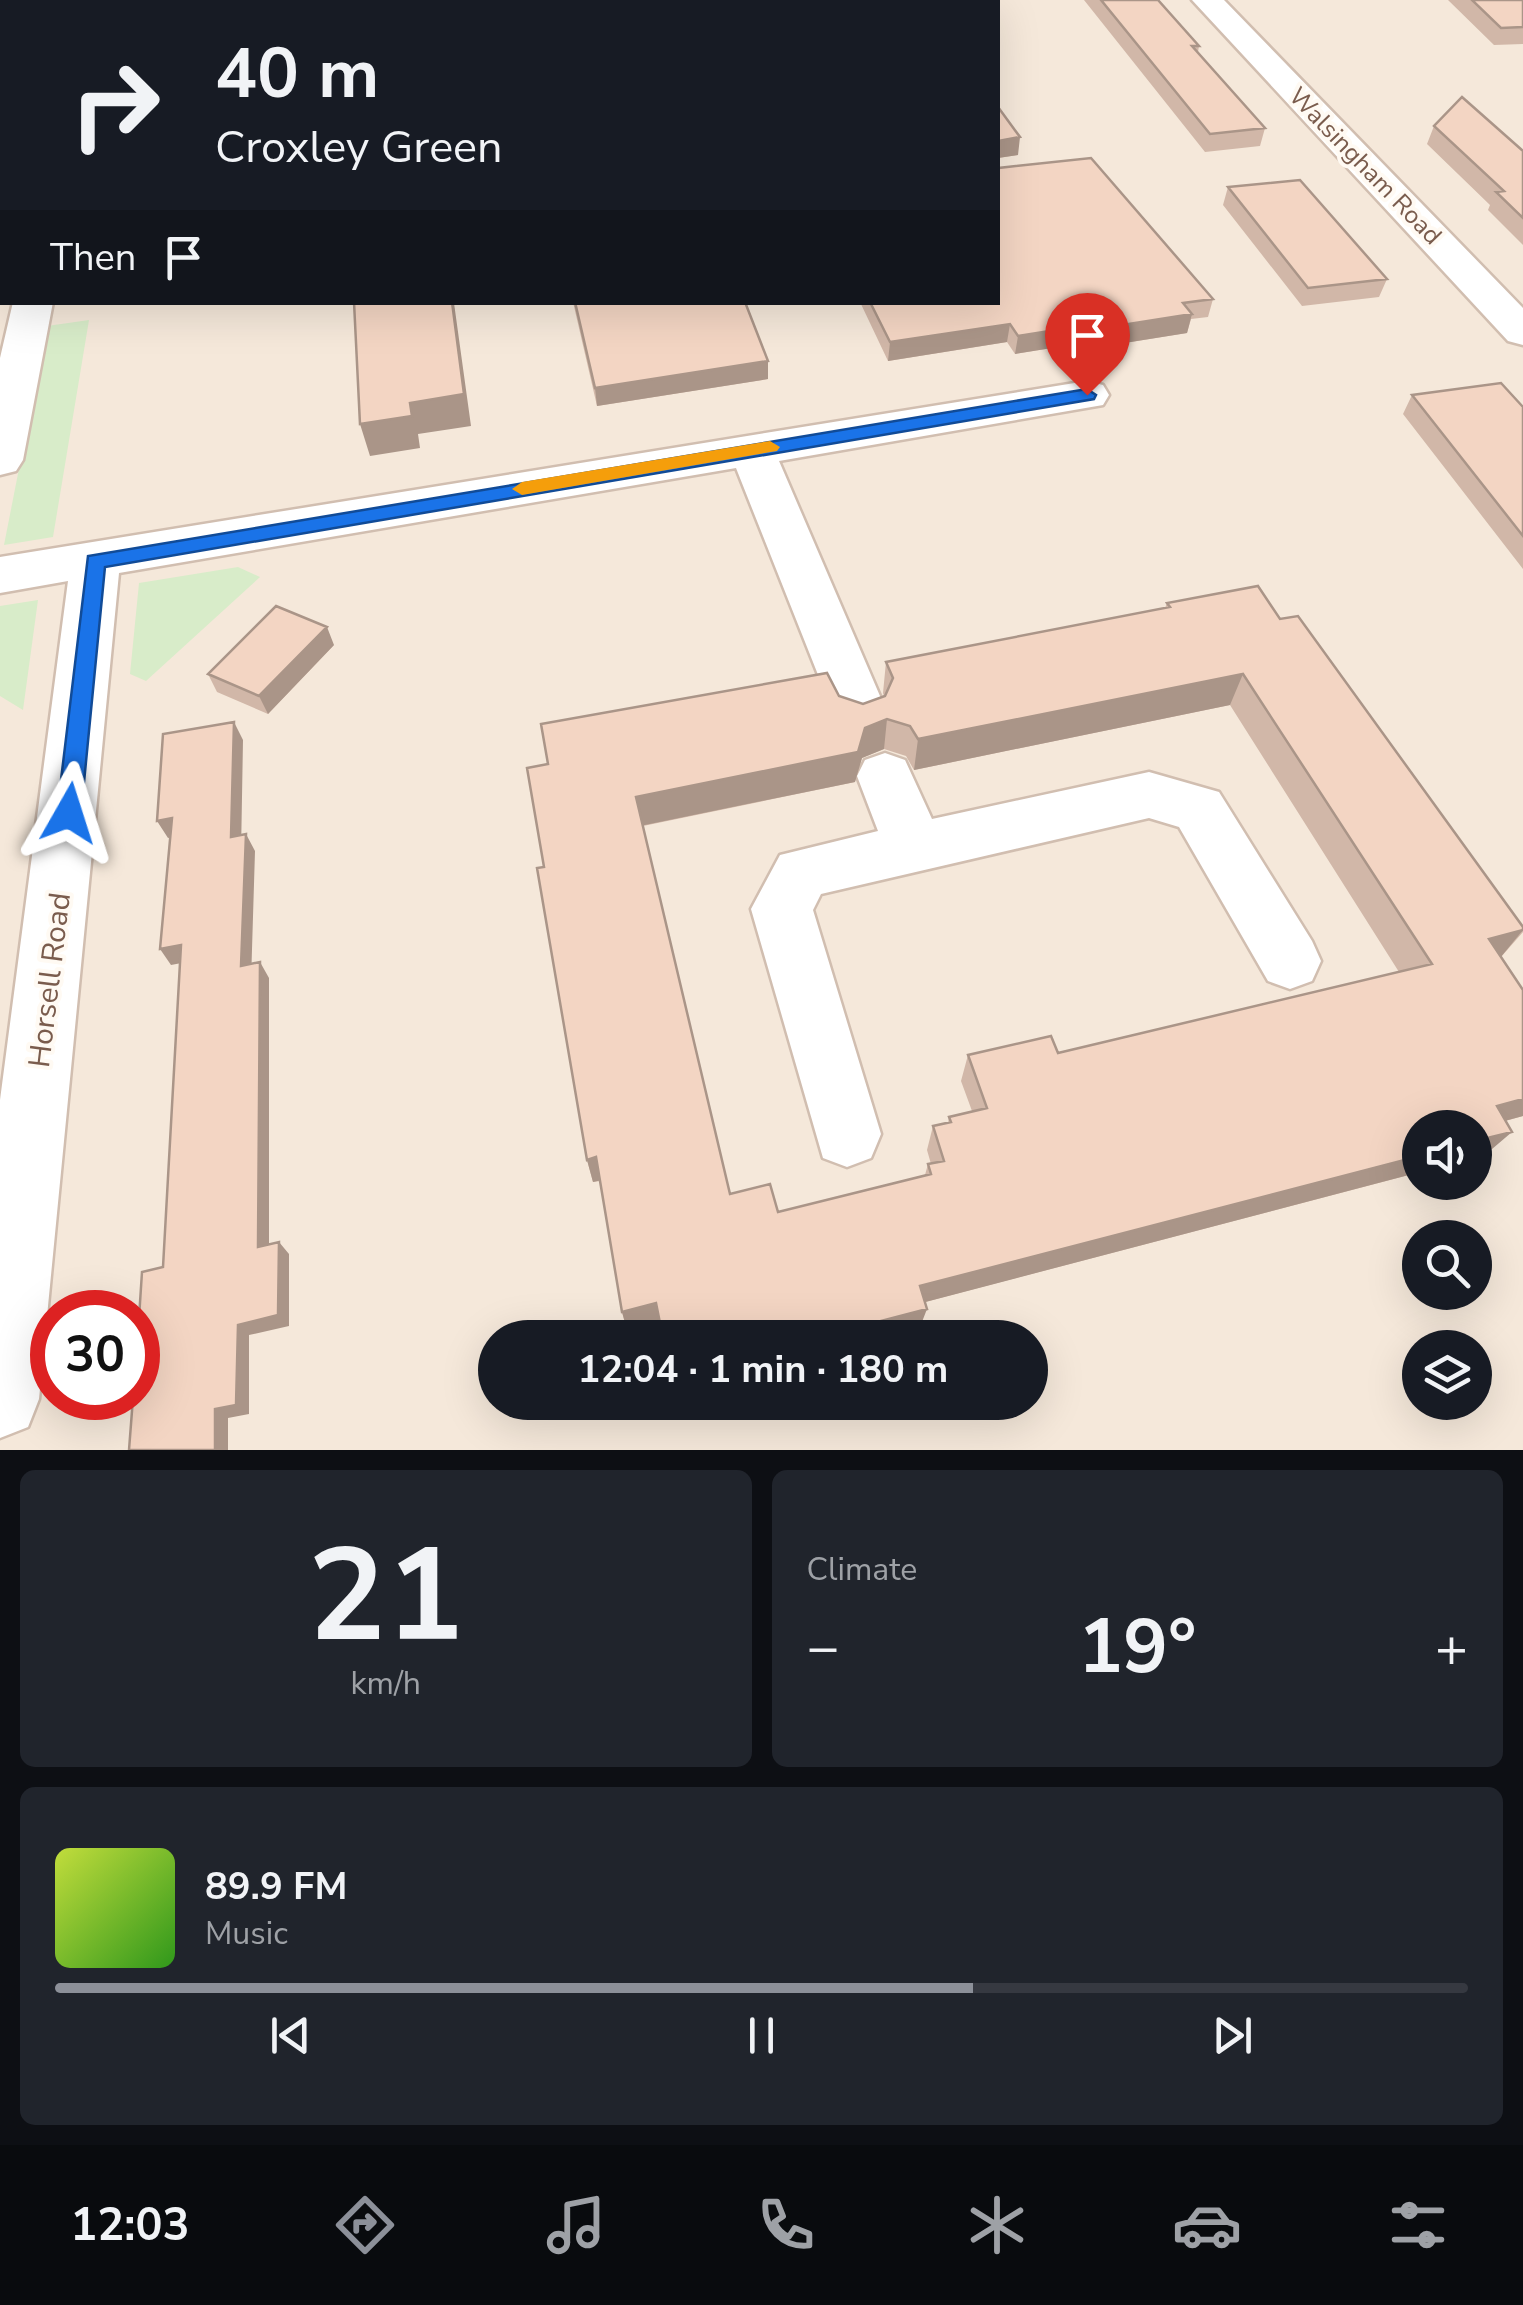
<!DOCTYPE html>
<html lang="en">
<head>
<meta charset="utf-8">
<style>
  body { margin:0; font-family:"Nunito Sans",sans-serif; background:#20242c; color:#f1f3f6; height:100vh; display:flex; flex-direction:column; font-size:38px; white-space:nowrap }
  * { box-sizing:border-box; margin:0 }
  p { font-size:32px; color:#9ea1a6 }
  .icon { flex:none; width:55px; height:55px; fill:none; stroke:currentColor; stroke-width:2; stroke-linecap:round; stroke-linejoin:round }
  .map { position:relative; height:1450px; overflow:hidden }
  .panel { display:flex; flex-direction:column; gap:20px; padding:20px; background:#0d0f14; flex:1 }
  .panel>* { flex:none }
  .banner { position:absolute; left:0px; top:0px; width:1000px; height:305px; box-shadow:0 10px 40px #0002; background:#171b24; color:#f1f3f6; overflow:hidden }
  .controls { position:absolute; left:1402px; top:1110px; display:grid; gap:20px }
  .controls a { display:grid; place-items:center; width:90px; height:90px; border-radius:50%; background:#171b24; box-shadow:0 10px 40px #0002; font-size:50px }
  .speed { position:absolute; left:30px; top:1290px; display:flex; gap:20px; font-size:50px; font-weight:700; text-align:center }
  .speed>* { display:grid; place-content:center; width:130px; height:130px; border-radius:50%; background:#171b24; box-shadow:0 10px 40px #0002; line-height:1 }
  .speed .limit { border:15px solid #d22; background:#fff; color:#111 }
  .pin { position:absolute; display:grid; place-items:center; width:85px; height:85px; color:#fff; margin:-102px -42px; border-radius:50% 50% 50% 0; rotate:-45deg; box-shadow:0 0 10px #0007 }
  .pin .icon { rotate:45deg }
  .me { position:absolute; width:110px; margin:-55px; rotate:6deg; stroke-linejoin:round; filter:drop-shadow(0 0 8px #0008) }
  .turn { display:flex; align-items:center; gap:35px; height:210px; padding:0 50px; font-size:45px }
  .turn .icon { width:130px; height:130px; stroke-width:2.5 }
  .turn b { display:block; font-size:70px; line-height:85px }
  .then { display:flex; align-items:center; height:95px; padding:0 50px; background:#0003; gap:20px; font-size:38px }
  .big { font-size:75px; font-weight:700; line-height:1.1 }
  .panel .tile { flex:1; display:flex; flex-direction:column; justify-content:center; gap:15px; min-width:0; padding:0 35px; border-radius:15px; background:#20242c }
  .panel .dial { align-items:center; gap:0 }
  .dial b { font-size:130px; line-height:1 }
  .song { display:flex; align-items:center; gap:30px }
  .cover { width:120px; height:120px; border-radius:15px; background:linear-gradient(135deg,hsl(70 70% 55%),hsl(110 70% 35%)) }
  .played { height:10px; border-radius:5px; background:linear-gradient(90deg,#8c9099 65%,#363941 65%) }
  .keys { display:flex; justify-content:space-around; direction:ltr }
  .heat { display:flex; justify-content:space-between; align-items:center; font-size:55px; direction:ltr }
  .panel .tiles { flex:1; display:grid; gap:20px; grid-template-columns:1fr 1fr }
  .tile:last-child { grid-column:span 2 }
  .trip { position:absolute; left:478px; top:1320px; width:570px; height:100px; border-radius:50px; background:#171b24; box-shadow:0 10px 40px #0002; font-weight:700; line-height:100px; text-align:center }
  .menu { display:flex; height:160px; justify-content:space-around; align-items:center; background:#090b0e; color:#9ea1a6 }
  .menu .icon { width:70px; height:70px }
  .menu .selected { color:#8c9099 }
  .menu b { font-size:45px; color:#f1f3f6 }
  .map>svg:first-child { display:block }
</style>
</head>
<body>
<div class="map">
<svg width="1523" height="1450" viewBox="0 0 1523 1450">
  <rect width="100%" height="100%" fill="#fdf6ec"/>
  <path fill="#f5e8da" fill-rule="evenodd" d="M0,0L188,2H2V302H998V2L949,0H1523V1450H0ZM1420,1128H1475V1182H1420ZM1420,1238H1475V1292H1420ZM52,1312H138V1398H52ZM495,1338H1030V1402H495ZM1420,1348H1475V1402H1420Z"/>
  <path fill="#f3e8fa" d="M949,0L951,2L154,1V0Z"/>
  <path fill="#d8ecc9" d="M89,320L53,537L4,545L47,326Z
    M238,567L260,577L146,681L130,674L139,583Z
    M38,600L23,710L0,696V606Z"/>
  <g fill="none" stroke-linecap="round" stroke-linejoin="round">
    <g stroke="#d1beb0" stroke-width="5">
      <path id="street" d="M82,0H112V2H82Z
        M1192,0H1224L1523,308V345L1508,341Z
        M13,302H53L23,460L16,471L0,475V358Z
        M1087,381L1103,385L1109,395L1103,405L779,461L886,710L878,725L859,731L840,725L832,710L736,468L119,573L39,1399L28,1427L0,1438V1100L68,581L0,593V557Z
        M885,753L905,760L932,819L1149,772L1219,792L1312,941L1321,961L1312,981L1290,989L1268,981L1179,827L1149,818L821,894L813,910L881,1134L871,1158L847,1167L823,1158L751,909L780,855L878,831L857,776L865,760Z"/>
    </g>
    <use href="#street" fill="#fff" fill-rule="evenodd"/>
  </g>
  <path fill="#d1b7a8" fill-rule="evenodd" d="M1084,0H1158L1199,46L1198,52L1265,128L1260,146L1205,152Z
    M1448,0H1523V44L1494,45Z
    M998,107L1018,155L998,158V168L1213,299L1208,317L1191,319L1187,333L1112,345L1108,339L1015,354L1007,342L888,361L860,302H998Z
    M1434,126L1523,151V245L1488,210L1490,205L1427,144Z
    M1228,187L1387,279L1379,297L1302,306L1223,205Z
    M573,302H745L768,379L597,406Z
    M1412,395L1523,407V569L1403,414Z
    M1167,603L1280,619L1523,932L1501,957L1523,990V1116L1505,1121L1485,1155L925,1302L920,1327L660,1321L627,1330L622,1312L600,1181L593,1182L587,1160L544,867L839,696L863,704L884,696L883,693L886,662L1165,608ZM1230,705L1399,972L1058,1053L968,1055L961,1081L972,1111L949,1117L948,1123L933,1126L927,1150L931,1164H928L925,1175L778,1212L730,1194L643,826L855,782L862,758L884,749L906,756L914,770Z
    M334,645L268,714L217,692L208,674Z"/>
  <path fill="#aa9588" d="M1020,137L1018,155L998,158V141Z
    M452,302H457L454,303L471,426L418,434L420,448L370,456L360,424L410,403Z
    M1192,314L1187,333L1112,345L1116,326Z
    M1112,321L1108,339L1015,354L1018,336Z
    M1010,324L1007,342L888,361L890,342Z
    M768,361V379L597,406L595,388Z
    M327,627L334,645L268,714L259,696Z
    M1243,674L1230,705L914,770L918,739Z
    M887,719L884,749L862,758L855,782L640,826L636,797L865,728Z
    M234,722L243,740L241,854L231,837Z
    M172,818L182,835L168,838L157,821Z
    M246,834L255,851L251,982L241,966Z
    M1523,930L1500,958L1489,939Z
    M181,945L192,961L171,965L160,949Z
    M260,962L269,978V1258L258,1247Z
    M1523,1099V1116L1475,1129L1497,1106Z
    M1512,1132L1485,1155L1475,1158V1141Z
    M1420,1156V1172L914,1305L920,1286Z
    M596,1157L602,1180L593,1182L587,1160Z
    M279,1242L289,1254V1326L249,1335V1414L228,1418V1450H215V1409L238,1325Z
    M656,1303L660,1321L627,1330L622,1312Z
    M927,1309L920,1327L881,1338H816Z"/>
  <path fill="#f3d5c3" stroke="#aa9588" stroke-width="2.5" fill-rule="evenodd" d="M159,0H210V2H159Z
    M1101,0H1158L1199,46H1192L1265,128L1210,134Z
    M1472,0H1523V27L1501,28Z
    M1462,97L1523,151V218L1496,192L1504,191L1434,126Z
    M998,107L1020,137L998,141V168L1091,158L1213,299L1183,303L1192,314L1116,326L1112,321L1018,336L1010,324L890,342L870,302H998Z
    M1300,180L1387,279L1308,288L1228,187Z
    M354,302H452L464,394L410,403L412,416L360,424Z
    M575,302H745L768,361L595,388Z
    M1501,383L1523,407V536L1412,395Z
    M1258,586L1280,619L1298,616L1523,927V930L1489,939L1523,990V1099L1497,1106L1512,1132L1475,1141V1128H1420V1156L920,1286L927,1309L816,1338H663L656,1303L622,1312L596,1157L587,1160L537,868L544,867L527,768L548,764L541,724L827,673L839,696L863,704L885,696L893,678L886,662L1170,607L1167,603ZM1243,674L1432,964L1058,1053L1051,1036L968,1055L987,1108L949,1117L951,1122L933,1126L944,1161L928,1164L931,1174L778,1212L770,1184L730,1194L636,797L858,752L865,728L887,719L910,726L918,739Z
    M276,606L327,627L259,696L208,674Z
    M234,722L231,837L246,834L241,966L260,962L258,1247L279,1242L278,1315L238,1325L236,1405L215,1409V1450H129L133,1398H138V1333L142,1272L163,1267L181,945L160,949L172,818L157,821L163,734Z"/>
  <path fill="#1a73e8" stroke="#114b97" stroke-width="2.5" d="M1087,389L1096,395L1094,399L105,567L81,813L69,823L57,813L88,556Z"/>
  <path fill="#f59e0b" d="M770,441L780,447L777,451L522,495L512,489L522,482Z"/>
  <g text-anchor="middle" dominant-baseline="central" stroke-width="8" stroke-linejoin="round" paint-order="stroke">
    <g font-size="25" fill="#7a5c4d" stroke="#fffaf3">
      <text transform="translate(1365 166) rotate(46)">Walsingham Road</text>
    </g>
    <g font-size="30" fill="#7a5c4d" stroke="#fffaf3">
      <text transform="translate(50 980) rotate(-83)">Horsell Road</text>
    </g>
  </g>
</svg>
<div class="controls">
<a><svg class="icon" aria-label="sound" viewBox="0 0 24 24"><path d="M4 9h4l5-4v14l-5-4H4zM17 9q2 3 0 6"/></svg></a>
<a><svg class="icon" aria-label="search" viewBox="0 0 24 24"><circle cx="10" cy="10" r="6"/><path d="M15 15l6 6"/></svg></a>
<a><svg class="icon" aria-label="layers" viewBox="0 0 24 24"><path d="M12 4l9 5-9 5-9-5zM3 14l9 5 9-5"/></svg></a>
</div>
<div class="speed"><div class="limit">30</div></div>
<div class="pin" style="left:1087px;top:395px;background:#d93025"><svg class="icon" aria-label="arrive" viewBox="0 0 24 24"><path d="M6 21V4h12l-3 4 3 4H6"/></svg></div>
<svg class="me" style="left:69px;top:813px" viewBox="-20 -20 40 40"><path d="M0-17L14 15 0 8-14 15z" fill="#1a73e8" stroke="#fff" stroke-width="4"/></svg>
<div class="trip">12:04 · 1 min · 180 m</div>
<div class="banner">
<div class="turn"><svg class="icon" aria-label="right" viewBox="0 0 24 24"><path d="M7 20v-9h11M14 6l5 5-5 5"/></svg><div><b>40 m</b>Croxley Green</div></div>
<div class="then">Then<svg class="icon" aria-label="arrive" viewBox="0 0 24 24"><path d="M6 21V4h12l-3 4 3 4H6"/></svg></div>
</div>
</div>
<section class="panel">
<div class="tiles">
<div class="tile dial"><b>21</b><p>km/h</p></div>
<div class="tile"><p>Climate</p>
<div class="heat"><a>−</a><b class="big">19°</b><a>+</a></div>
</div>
<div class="tile">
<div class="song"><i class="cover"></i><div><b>89.9 FM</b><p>Music</p></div></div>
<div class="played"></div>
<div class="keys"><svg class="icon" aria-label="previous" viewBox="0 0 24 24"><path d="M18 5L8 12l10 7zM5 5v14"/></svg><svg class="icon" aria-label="pause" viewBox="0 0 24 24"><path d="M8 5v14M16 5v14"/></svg><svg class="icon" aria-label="next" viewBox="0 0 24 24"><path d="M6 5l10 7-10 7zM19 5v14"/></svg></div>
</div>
</div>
</section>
<nav class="menu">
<b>12:03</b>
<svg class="icon selected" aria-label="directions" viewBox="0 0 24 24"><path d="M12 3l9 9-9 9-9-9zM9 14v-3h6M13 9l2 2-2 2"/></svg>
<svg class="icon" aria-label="music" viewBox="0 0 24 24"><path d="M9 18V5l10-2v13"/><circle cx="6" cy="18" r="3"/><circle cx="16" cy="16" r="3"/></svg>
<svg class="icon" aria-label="phone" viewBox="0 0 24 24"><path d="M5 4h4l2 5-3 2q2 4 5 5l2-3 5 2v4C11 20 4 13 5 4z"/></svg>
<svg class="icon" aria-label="climate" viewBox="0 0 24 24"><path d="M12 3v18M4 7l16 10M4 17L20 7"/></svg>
<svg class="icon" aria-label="car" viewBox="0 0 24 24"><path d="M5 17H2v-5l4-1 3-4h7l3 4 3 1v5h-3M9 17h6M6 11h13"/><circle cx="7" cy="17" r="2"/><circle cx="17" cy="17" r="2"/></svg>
<svg class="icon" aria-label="filters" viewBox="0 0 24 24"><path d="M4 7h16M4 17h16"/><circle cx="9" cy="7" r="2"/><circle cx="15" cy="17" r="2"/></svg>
</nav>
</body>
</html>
